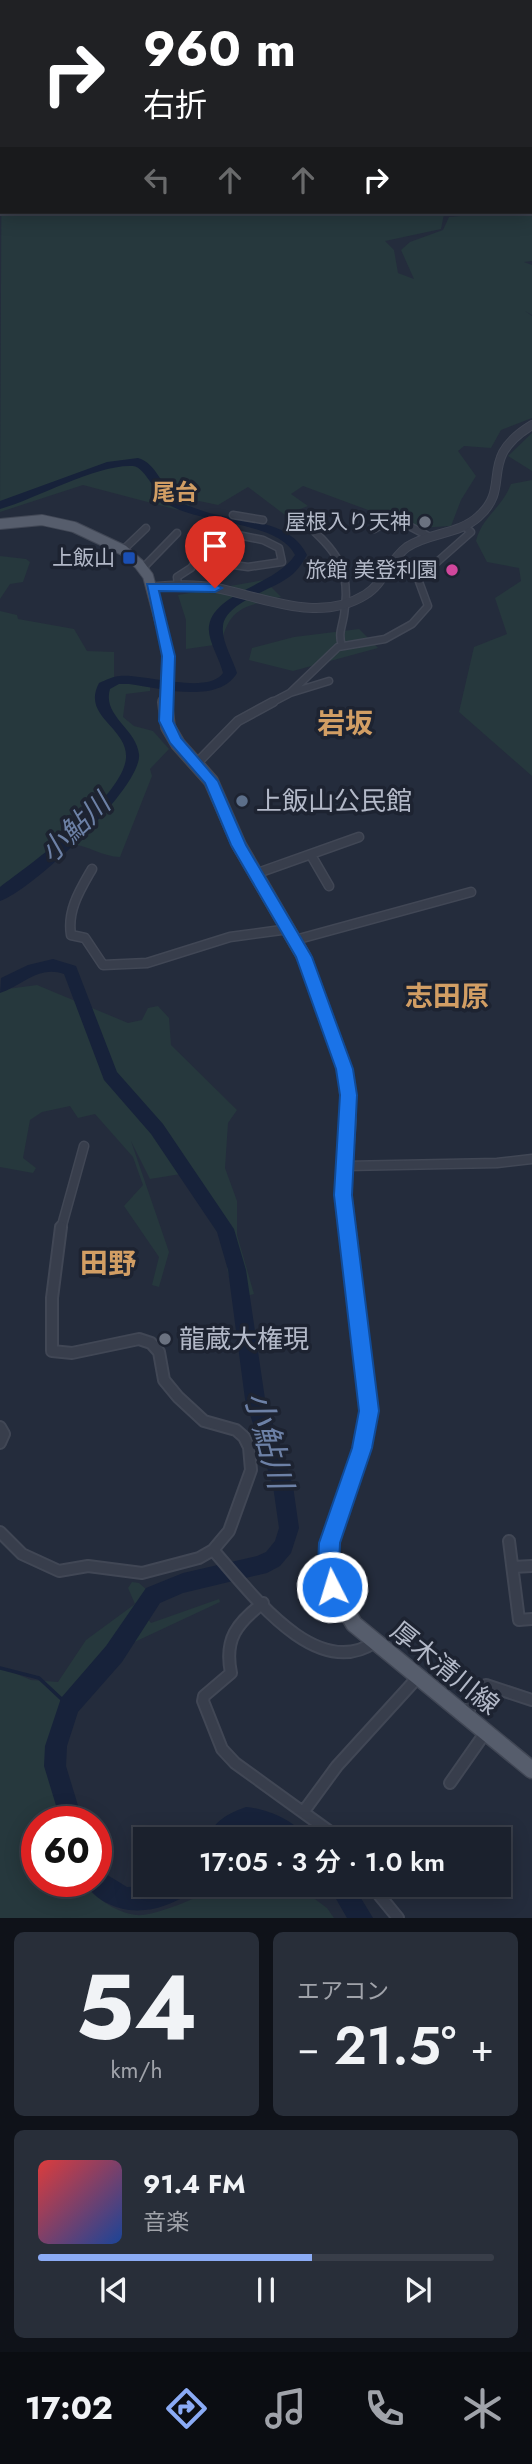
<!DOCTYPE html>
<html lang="ja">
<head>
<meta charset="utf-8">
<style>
  body { margin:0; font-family:Jost,"Noto Sans JP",sans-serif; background:#282e39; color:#f1f3f6; height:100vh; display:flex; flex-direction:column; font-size:26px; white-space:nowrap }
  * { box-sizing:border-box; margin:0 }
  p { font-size:23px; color:#a0a3aa }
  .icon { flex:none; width:38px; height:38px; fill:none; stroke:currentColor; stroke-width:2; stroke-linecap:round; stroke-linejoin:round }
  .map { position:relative; height:1918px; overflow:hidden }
  .side { display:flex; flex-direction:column; gap:14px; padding:14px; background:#0f1219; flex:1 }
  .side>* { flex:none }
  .top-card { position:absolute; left:0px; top:0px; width:532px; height:214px; box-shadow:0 4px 18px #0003,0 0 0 2px #393e49; background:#202124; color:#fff; overflow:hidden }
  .speed { position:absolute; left:21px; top:1806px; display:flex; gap:14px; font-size:35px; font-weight:700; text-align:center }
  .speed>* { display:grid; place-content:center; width:91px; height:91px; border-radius:50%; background:#1b212d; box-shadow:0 4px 18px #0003,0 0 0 2px #393e49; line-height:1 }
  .speed .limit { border:10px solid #d22; background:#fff; color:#111 }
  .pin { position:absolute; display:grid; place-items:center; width:60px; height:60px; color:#fff; margin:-72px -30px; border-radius:50% 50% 50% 0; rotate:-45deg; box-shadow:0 0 7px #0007 }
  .pin .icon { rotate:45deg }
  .me { position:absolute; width:77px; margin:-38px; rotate:355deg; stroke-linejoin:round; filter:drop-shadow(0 0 5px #0008) }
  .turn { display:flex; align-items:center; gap:24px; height:147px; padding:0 28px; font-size:32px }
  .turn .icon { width:91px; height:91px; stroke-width:2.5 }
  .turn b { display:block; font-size:49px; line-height:60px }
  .lanes { display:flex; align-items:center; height:66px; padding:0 28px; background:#0003; justify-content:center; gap:35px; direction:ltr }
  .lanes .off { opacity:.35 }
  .big { font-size:52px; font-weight:600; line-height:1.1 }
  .side .tile { flex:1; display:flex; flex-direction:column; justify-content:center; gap:10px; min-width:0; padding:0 24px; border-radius:10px; background:#282e39 }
  .side .dial { align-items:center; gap:0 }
  .dial b { font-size:91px; line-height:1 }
  .song { display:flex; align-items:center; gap:21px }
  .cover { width:84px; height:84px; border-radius:10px; background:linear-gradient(135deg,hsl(0 70% 55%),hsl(220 70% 35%)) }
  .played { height:7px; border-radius:4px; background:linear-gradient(90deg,#8babf5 60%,#393e49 60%) }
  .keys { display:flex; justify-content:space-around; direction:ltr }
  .heat { display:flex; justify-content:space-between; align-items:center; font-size:38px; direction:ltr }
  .side .tiles { flex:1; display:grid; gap:14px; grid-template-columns:1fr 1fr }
  .tile:last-child { grid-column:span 2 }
  .trip { position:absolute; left:133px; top:1827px; width:378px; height:70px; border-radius:0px; background:#1b212d; box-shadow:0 4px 18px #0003,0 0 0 2px #393e49; font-weight:600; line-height:70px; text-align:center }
  .tabs { display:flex; height:112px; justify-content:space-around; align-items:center; background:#0b0d12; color:#a0a3aa }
  .tabs .icon { width:49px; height:49px }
  .tabs .on { color:#8babf5 }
  .tabs b { font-size:32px; color:#f1f3f6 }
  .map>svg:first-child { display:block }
</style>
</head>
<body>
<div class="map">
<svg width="532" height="1918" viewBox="0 0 532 1918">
  <rect width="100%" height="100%" fill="#242c3c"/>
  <path fill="#26383d" d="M0,0H532V195L530,2H2V51Z
    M2,61V212H461L444,214L441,229L385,241L394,250L398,273L414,279L401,250L410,242L443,230L449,217L532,210V261L524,262L532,265V315L525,311L532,316V418L501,430L491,448L464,446L458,451L476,476L461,500L451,526L417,528L303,486L291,494L308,506L285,515L248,487L218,505L199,501L178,510L83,485L0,512Z
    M532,433V471L508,456Z
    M532,480V776L459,712L474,647L507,634L495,598L521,581L519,568L487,562L476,541C482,517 501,509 511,484Z
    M0,556L26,559L30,562L23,582L10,584L0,599Z
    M264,580L281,597C246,607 230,605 221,644L186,649V620L178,595Z
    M0,611L17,615L18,619L74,629L87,651L114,652V681L150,684V691L126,694L123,717L134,726L153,731L169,749L150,769L152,776L120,857C103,857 88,845 70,844L44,866L25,872L0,894Z
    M359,629L378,648L293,671L249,660L252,648L294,637Z
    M37,985L128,1023L142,1020L148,1008L158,1006L169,1018L171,1045L237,1110L228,1123L225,1168L237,1201V1235L254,1294L234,1299L227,1268L232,1255L188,1166L181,1174L150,1179L131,1141L169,1252L159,1287L152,1285L159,1257L124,1206L143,1185L133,1157L95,1114L78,1118L70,1106L42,1112L30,1120L23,1158L36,1168L33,1173L0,1167V990Z
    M132,1582L139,1583L147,1590L142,1612L151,1623L219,1599L220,1602L111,1653L79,1704L59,1746L57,1822H37V1881H79C95,1896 113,1912 136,1915C155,1917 204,1895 220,1885L250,1889L296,1885L327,1908L334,1918H0V1667L31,1680L58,1682L86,1640L135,1604L128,1588Z"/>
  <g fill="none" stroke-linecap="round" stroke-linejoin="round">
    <path stroke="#17223a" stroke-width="2" d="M506,0L509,2
      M0,2L5,0"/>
    <path stroke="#17223a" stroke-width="3.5" d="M0,1668L39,1678L69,1706"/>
    <path fill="#17223a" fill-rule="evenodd" d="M138,458C158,464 161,488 178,500C184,505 195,508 203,511C239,523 288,517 307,555C301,565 296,573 286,579C269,591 225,603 223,626C221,641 233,659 237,673C218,705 160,688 129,684H119L110,689C102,716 136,728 139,754C143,787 30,892 0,901V887C31,864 123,797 126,758C128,727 81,717 99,683C106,680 113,676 120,676C146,674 208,695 223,673C220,659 207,640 209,626C214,592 276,585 295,555C279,522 206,524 173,507C158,500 145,466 133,466C97,464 38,498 0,509V501L107,462Z
      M53,959L76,966L117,1072L163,1124L234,1229L246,1270L265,1399L293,1486L299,1528L291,1553L280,1566L267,1573L183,1593L160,1603L122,1662L78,1712L67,1746L66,1766L83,1822H61L44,1766L45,1746L61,1698L106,1646L146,1588L183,1573L257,1556L266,1552L275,1541L279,1528L273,1486L245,1399L228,1270L217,1232L151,1134L104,1080L64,974C38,965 22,986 0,993L1,978L28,965Z
      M246,1807C264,1808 299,1821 305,1839H272L259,1832L246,1830L233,1839H207C213,1822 228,1813 246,1807Z
      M96,1868L127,1887L195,1885L191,1893C163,1910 133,1918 103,1901C95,1896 89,1890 85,1881H96Z
      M328,1885H353L373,1918H347Z"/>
    <g stroke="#414755" stroke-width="9">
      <path id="minor-far2" d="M233,515L263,520
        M303,521C336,551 352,568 344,615C342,628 338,633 342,646
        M374,529L394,518L430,537
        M123,550L146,528
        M198,560L248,567L282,562L279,548L263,540L233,534
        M143,568L177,533
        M178,585L177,577L191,568L202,554
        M290,693L329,681
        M269,704L290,693L338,647L385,639L412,624L428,606L418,579L471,532L464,526"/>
    </g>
    <g stroke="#414755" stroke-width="11">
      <path id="minor-far1" d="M197,763L238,721L273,702
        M311,855L329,886
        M92,869C80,890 67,910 71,935L85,938L103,965L147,963L230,937L289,929
        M255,874L359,837
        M295,940L471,892
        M345,1166L497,1163L532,1159
        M61,1229L84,1146"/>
    </g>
    <g stroke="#414755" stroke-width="14">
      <path id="minor" d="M0,1427L4,1434L0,1443
        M0,1532L22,1554L59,1571L88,1566L142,1573L199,1558L213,1550L229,1531L251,1470L249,1447L244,1437L236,1430L204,1421L178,1397L164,1380L159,1352L151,1343L139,1339L72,1353L52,1351V1298L61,1227
        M509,1541L519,1620L532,1619
        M213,1550C249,1590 315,1683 375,1642
        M513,1567L532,1566
        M263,1603C237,1623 224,1639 231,1673L204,1696L203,1701L222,1749L235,1763L340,1839
        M466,1716L476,1695L486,1685L532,1700
        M450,1783L485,1733
        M304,1811L337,1766L418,1677
        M371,1885L398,1918"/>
    </g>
    <g stroke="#414755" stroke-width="10">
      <path id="tertiary" d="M152,587C173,585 195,584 216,588C264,597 318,624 365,595C384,584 389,560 407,547C429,532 459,535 479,516C513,486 476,459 532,425"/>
    </g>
    <g stroke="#414755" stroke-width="12">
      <path id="primary-far2" d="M0,524L42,520L74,527L123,550L139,564L148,576L168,651L165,704"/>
    </g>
    <g stroke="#414755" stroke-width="16">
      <path id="primary-far1" d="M165,702L168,727L178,744L211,781L239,845L304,957L345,1069L349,1120L343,1195L347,1229"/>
    </g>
    <g stroke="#414755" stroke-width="19">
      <path id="primary" d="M347,1227L369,1411L362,1449L330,1543L328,1566L332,1587L354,1624L532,1770"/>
    </g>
    <use href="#minor-far2" stroke="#383e4c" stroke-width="6"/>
    <use href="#minor-far1" stroke="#383e4c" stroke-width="8"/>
    <use href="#minor" stroke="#383e4c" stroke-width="10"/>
    <use href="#tertiary" stroke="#383e4c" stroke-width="8"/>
    <use href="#primary-far2" stroke="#565d6c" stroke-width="10"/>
    <use href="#primary-far1" stroke="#565d6c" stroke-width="12"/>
    <use href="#primary" stroke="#565d6c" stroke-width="16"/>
  </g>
  <path fill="#1a73e8" stroke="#114b97" stroke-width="2" d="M147,584H215L222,588L215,592L159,591L175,656L173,721L181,738L218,781L246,845L312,957L353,1069L357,1095L352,1195L379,1411L372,1448L340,1543L339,1566L343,1587L340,1594L332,1597L325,1594L318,1566L319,1543L352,1448L359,1411L334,1195L340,1095L336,1069L296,957L231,845L205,783L170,743L159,721L162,656Z"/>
  <g fill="#6b7280" stroke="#1d2331" stroke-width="2.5">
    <circle cx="425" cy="522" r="7"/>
    <circle cx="165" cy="1339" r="7"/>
  </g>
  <rect fill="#1a4fb4" stroke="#1d2331" stroke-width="2.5" x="122" y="551" width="14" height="14" rx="3.5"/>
  <circle fill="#d1479c" stroke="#1d2331" stroke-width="2.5" cx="452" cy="570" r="7"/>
  <circle fill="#5c6f8a" stroke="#1d2331" stroke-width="2.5" cx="242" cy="801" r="7"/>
  <g text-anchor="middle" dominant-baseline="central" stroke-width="7" stroke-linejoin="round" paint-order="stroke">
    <g font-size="21" fill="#b3b9c8" stroke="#1d2331" text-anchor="end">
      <text x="411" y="522">屋根入り天神</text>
      <text x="115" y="558">上飯山</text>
      <text x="438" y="570">旅館 美登利園</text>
    </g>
    <g font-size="23" font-weight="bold" fill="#d29e64" stroke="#1d2331">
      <text x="175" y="492">尾台</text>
    </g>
    <g font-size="26" fill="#b3b9c8" stroke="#1d2331" text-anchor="start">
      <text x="256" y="801">上飯山公民館</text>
      <text x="179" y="1339">龍蔵大権現</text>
    </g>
    <g font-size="26" fill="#b3b9c8" stroke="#1d2331">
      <text transform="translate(445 1668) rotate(39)">厚木清川線</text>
    </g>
    <g font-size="28" font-weight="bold" fill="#d29e64" stroke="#1d2331">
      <text x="345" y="723">岩坂</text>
      <text x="447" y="996">志田原</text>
      <text x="108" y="1263">田野</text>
    </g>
    <g font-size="28" font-style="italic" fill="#6d81a6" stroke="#1d2331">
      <text transform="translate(75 828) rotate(-44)">小鮎川</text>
    </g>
    <g font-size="33" font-style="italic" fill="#6d81a6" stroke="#1d2331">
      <text transform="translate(269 1440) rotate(75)">小鮎川</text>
    </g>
  </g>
</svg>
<div class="speed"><div class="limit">60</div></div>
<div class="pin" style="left:215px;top:588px;background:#d93025"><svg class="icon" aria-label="arrive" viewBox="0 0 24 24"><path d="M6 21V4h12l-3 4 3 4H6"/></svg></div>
<svg class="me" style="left:332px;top:1587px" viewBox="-20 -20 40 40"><circle r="17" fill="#1a73e8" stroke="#fff" stroke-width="3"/><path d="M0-11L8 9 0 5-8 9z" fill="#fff"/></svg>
<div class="trip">17:05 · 3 分 · 1.0 km</div>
<div class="top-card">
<div class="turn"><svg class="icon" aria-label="right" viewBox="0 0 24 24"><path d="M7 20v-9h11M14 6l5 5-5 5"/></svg><div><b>960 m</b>右折</div></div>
<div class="lanes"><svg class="icon off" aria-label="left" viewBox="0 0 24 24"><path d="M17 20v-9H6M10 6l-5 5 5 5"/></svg><svg class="icon off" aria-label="ahead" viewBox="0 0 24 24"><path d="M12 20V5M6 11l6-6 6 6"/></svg><svg class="icon off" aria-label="ahead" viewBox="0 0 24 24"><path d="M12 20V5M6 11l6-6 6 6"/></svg><svg class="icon" aria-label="right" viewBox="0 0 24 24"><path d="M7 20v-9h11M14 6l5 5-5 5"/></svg></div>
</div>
</div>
<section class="side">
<div class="tiles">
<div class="tile dial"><b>54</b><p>km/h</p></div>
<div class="tile"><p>エアコン</p>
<div class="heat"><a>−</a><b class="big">21.5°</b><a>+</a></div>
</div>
<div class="tile">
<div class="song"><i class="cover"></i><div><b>91.4 FM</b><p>音楽</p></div></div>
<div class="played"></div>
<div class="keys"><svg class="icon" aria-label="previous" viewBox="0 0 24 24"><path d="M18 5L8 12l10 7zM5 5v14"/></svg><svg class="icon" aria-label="pause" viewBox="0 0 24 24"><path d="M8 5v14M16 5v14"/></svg><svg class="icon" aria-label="next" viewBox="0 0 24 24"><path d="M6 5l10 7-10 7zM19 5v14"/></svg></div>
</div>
</div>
</section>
<nav class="tabs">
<b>17:02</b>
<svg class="icon on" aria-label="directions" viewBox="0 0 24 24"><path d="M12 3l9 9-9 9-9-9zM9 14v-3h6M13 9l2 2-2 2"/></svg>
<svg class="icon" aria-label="music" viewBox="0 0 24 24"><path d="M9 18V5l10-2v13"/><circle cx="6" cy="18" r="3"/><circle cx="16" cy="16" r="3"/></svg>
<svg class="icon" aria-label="phone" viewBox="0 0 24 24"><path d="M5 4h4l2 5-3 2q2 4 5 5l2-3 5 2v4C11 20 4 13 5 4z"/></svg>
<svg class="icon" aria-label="climate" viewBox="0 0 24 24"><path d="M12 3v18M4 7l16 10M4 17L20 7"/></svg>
</nav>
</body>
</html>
